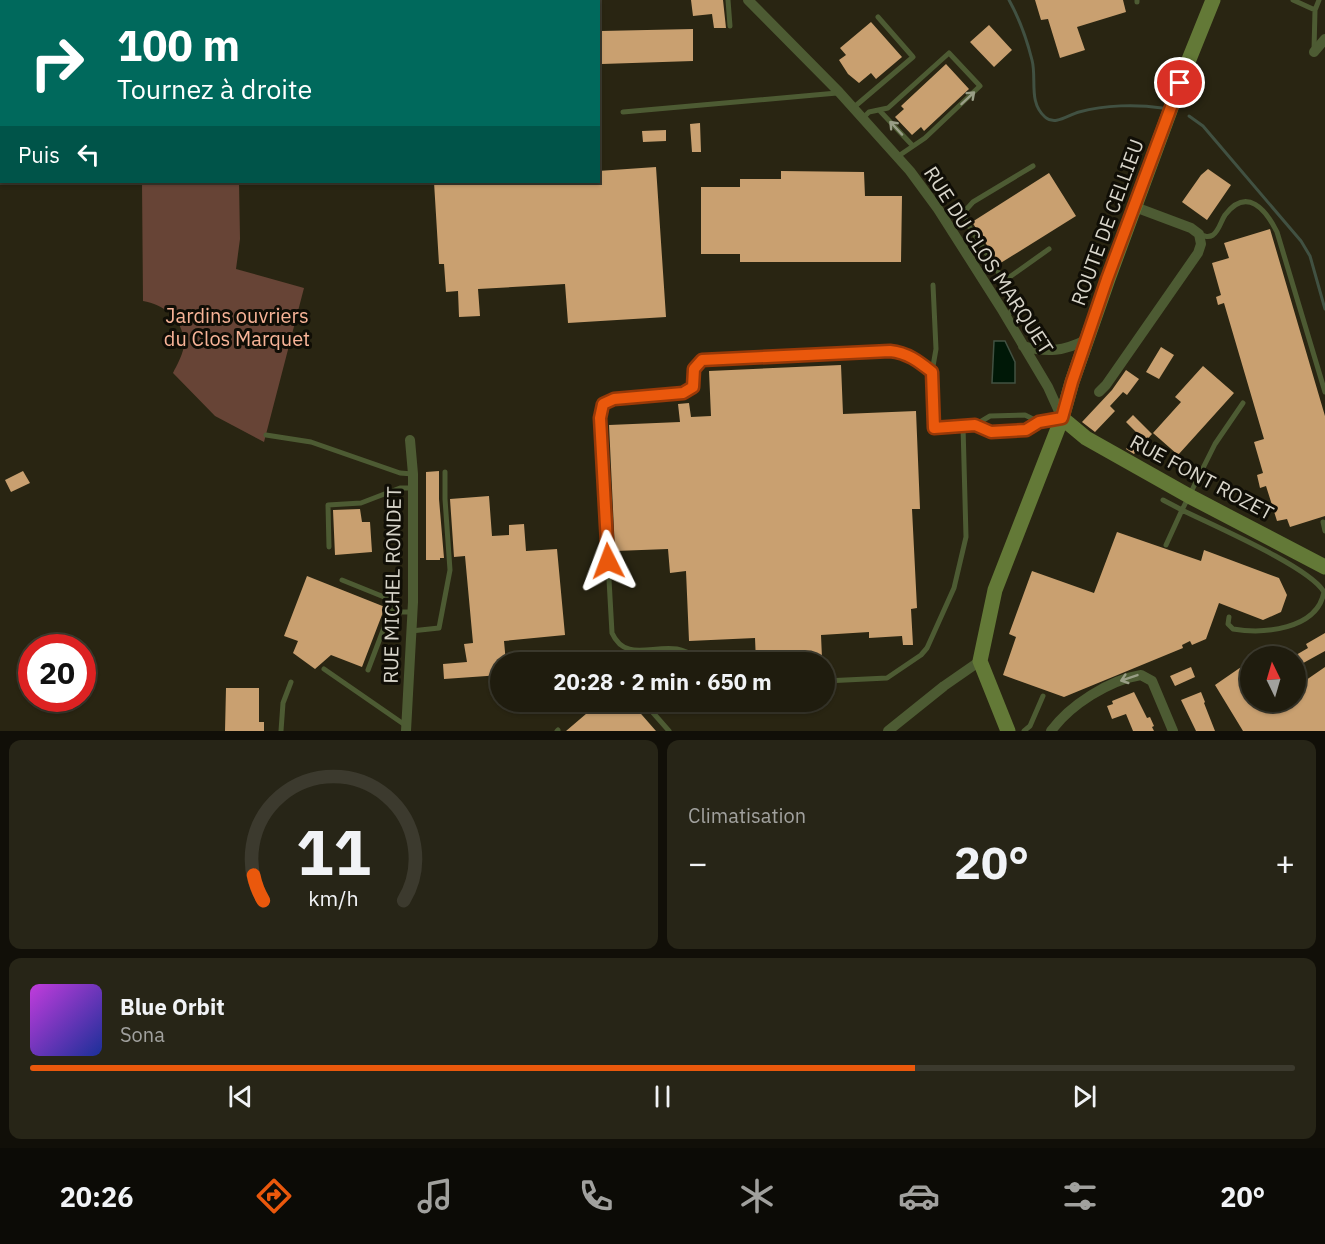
<!DOCTYPE html>
<html lang="fr">
<head>
<meta charset="utf-8">
<style>
  body { margin:0; font-family:"IBM Plex Sans",sans-serif; background:#272517; color:#f1f3f6; height:100vh; display:flex; flex-direction:column; font-size:22px; white-space:nowrap }
  * { box-sizing:border-box; margin:0 }
  p { font-size:20px; color:#a1a19e }
  .icon { flex:none; width:33px; height:33px; fill:none; stroke:currentColor; stroke-width:2; stroke-linecap:round; stroke-linejoin:round }
  .map { position:relative; height:731px; overflow:hidden }
  .details { display:flex; flex-direction:column; gap:9px; padding:9px; background:#110f08; flex:1 }
  .details>* { flex:none }
  .guide { position:absolute; left:0px; top:0px; width:600px; height:183px; box-shadow:0 2px 4px #0004,0 0 0 2px #3c3a2e; background:#00695c; color:#fff; overflow:hidden }
  .needle { width:39px; rotate:355deg }
  .tools { position:absolute; left:1240px; top:646px; display:grid; gap:12px }
  .tools a { display:grid; place-items:center; width:66px; height:66px; border-radius:50%; background:#1f1c0e; box-shadow:0 2px 4px #0004,0 0 0 2px #3c3a2e; font-size:30px }
  .speed { position:absolute; left:18px; top:634px; display:flex; gap:12px; font-size:30px; font-weight:700; text-align:center }
  .speed>* { display:grid; place-content:center; width:78px; height:78px; border-radius:50%; background:#1f1c0e; box-shadow:0 2px 4px #0004,0 0 0 2px #3c3a2e; line-height:1 }
  .speed .limit { border:9px solid #d22; background:#fff; color:#111 }
  .pin { position:absolute; display:grid; place-items:center; width:51px; height:51px; color:#fff; margin:-26px; border:3px solid #fff; border-radius:50%; box-shadow:0 2px 6px #0007 }
  .me { position:absolute; width:66px; margin:-33px; rotate:357deg; stroke-linejoin:round; filter:drop-shadow(0 0 4px #0008) }
  .turn { display:flex; align-items:center; gap:21px; height:126px; padding:0 18px; font-size:27px }
  .turn .icon { width:78px; height:78px; stroke-width:2.5 }
  .turn b { display:block; font-size:42px; line-height:51px }
  .then { display:flex; align-items:center; height:57px; padding:0 18px; background:#0003; gap:12px; font-size:22px }
  .big { font-size:45px; font-weight:700; line-height:1.1 }
  .details .card { flex:1; display:flex; flex-direction:column; justify-content:center; gap:9px; min-width:0; padding:0 21px; border-radius:12px; background:#272517 }
  .details .dial { align-items:center; gap:0 }
  .dial svg { height:156px; overflow:visible; fill:none; stroke:#3c3a2e; stroke-width:7; stroke-linecap:round; text-anchor:middle }
  .dial text { fill:#f1f3f6; stroke:none }
  .song { display:flex; align-items:center; gap:18px }
  .cover { width:72px; height:72px; border-radius:9px; background:linear-gradient(135deg,hsl(290 70% 55%),hsl(230 70% 35%)) }
  .played { height:6px; border-radius:3px; background:linear-gradient(90deg,#ea580c 70%,#3c3a2e 70%) }
  .keys { display:flex; justify-content:space-around; direction:ltr }
  .heat { display:flex; justify-content:space-between; align-items:center; font-size:33px; direction:ltr }
  .details .tiles { flex:1; display:grid; gap:9px; grid-template-columns:1fr 1fr }
  .card:last-child { grid-column:span 2 }
  .trip { position:absolute; left:490px; top:652px; width:345px; height:60px; border-radius:30px; background:#1f1c0e; box-shadow:0 2px 4px #0004,0 0 0 2px #3c3a2e; font-weight:700; line-height:60px; text-align:center }
  .menu { display:flex; height:96px; justify-content:space-around; align-items:center; background:#0c0b06; color:#a1a19e }
  .menu .icon { width:42px; height:42px }
  .menu .current { color:#ea580c }
  .menu b { font-size:27px; color:#f1f3f6 }
  .map>svg:first-child { display:block }
</style>
</head>
<body>
<div class="map">
<svg width="1325" height="731" viewBox="0 0 1325 731">
  <rect width="100%" height="100%" fill="#292512"/>
  <path fill="#674436" d="M142,182H239L240,239L236,269L304,288L264,442L215,416L173,373C177,365 185,351 184,342C183,319 163,304 143,301Z"/>
  <path fill="#001807" stroke="#415142" stroke-width="1.5" d="M994,341H1005L1015,362V383H992Z"/>
  <g fill="none" stroke-linecap="round" stroke-linejoin="round">
    <path stroke="#415142" stroke-width="3" d="M1009,0C1019,18 1027,40 1032,60C1037,79 1028,102 1045,117C1055,126 1068,115 1079,112C1105,105 1136,104 1162,108
      M1189,116L1203,126L1301,241L1310,256L1325,309"/>
  </g>
  <path fill="#c9a070" d="M691,0H723L726,28H714L712,14L693,16Z
    M1035,0H1123L1126,12L1077,27L1085,50L1060,58L1048,19L1041,20Z
    M871,22L902,57L876,79L871,73L859,83L848,74L839,60L846,55L840,48Z
    M989,25L1012,50L994,67L970,42Z
    M693,29V61L602,64L601,31Z
    M946,64L969,89L924,131L921,127L912,135L895,117L904,109L901,106Z
    M700,123L701,152H692L690,124Z
    M666,130V141L643,142L642,131Z
    M656,167L666,317L568,323L565,284L478,289L480,316L459,317L458,291L446,292L444,264H439L434,182H598V171Z
    M1208,169L1231,185L1207,220L1182,202L1201,175Z
    M781,171L864,172L865,196H902L901,262H740V254H701V187H740V179H781Z
    M1049,173L1076,216L999,264L972,222Z
    M1270,229L1325,416V516L1290,527L1287,519L1277,521L1266,486L1260,488L1257,475L1263,473L1254,442L1264,439L1224,303L1218,305L1216,297L1221,295L1212,263L1229,258L1224,243Z
    M1161,347L1174,355L1159,379L1146,372Z
    M841,365L843,414L916,411L920,509H912L917,608L911,609L913,645H903L902,636L869,638V632L821,635L822,658L756,662L755,638L689,641L686,571L670,573L668,549L615,551L609,425L680,422L678,404L689,403L691,417L711,416L709,371Z
    M1203,366L1234,393L1178,455L1153,433L1181,402L1175,397Z
    M1126,370L1139,379L1127,395L1123,392L1110,406L1115,411L1095,432L1082,422L1112,390Z
    M1133,415L1152,434L1134,454L1126,449L1139,435L1126,422Z
    M23,471L30,483L11,492L5,480Z
    M439,471V499L444,558H440V560H426V472Z
    M489,496L492,536L509,535V525L524,524L526,551L557,549L565,635L504,641L506,663H501V675L444,679L443,664L467,662L464,644L473,643L465,556L454,557L450,499Z
    M360,509L362,522H370L372,552L335,555L333,510Z
    M1117,532L1201,561L1204,550L1279,578L1287,595L1281,612L1263,620L1219,603L1206,639L1192,645L1190,641L1182,645L1183,648L1064,697L1003,675L1016,637L1009,634L1032,571L1094,593Z
    M307,576L385,607L362,667L331,655L315,669L293,653L298,641L284,636Z
    M1325,633V651L1296,667V655L1308,648L1306,644Z
    M1244,665L1251,674V702H1296V687L1325,667V731H1243L1215,685Z
    M1191,667L1195,677L1175,686L1170,676Z
    M226,688H259V722H264V731H225Z
    M1134,692L1147,718L1150,717L1154,726L1152,727L1154,731H1133L1126,714L1112,719L1107,706L1113,704L1112,701Z
    M1201,692L1205,702L1204,703L1215,731H1196L1181,700Z
    M600,702H623L630,710L635,707L656,731H566Z"/>
  <g fill="none" stroke-linecap="round" stroke-linejoin="round">
    <path stroke="#4d5b33" stroke-width="5" d="M334,0L338,2
      M728,0L730,26
      M1137,0V2
      M1293,0L1315,10
      M347,2L350,0
      M1314,50L1315,10L1319,0
      M853,108L913,57L878,17
      M880,111L912,145
      M623,112L837,93
      M863,118L869,112L888,108L949,53L980,86L925,138L897,157
      M1199,234C1204,236 1208,238 1213,235C1219,231 1221,221 1225,215C1247,186 1266,210 1277,232L1325,392
      M1004,281L967,223L964,212L973,202L1033,166
      M933,285L936,349L932,372L934,428L975,425L990,416L1025,415L1039,422
      M1005,316C1024,305 1013,295 1004,281L1049,249
      M975,425L991,432L1026,430L1039,422L1061,418
      M266,435L311,442L400,473L413,474
      M1163,500L1182,510L1166,545
      M1323,522L1325,531
      M329,547L328,505L361,503L400,488H413
      M342,580L394,601L390,612
      M1229,617L1228,624L1233,629C1263,634 1317,630 1324,592C1310,567 1212,525 1182,510L1215,444L1243,403
      M411,631L439,628L450,570L445,499V472
      M708,663C698,658 688,651 677,649C652,645 625,662 612,633L600,418L603,404L614,399L683,393L693,387C695,372 692,362 710,359L890,351L911,356L932,372
      M324,669L405,725
      M368,670L390,612H412
      M825,681L887,678L921,655L927,648L954,588L966,537L963,426
      M640,702L648,707L669,731
      M281,731L283,703L291,682
      M557,731L558,730
      M1024,731L1030,726L1043,696"/>
    <path stroke="#4d5b33" stroke-width="10" d="M748,0L839,92L910,171L938,209L1001,308L1048,387L1062,418
      M28,2L33,0
      M0,9L2,8
      M1314,52L1325,39
      M1023,346C1047,353 1064,351 1086,340
      M1099,392L1106,385L1198,253L1201,244L1199,234L1191,228L1135,207
      M406,731L413,602V474L410,440
      M888,731L944,686L980,661
      M1051,731C1070,705 1109,680 1141,675L1152,681L1173,731"/>
    <path stroke="#637937" stroke-width="15" d="M1062,418L1086,438L1189,496L1325,567
      M1008,731L980,661L995,590L1062,418L1072,382L1108,279L1188,62L1213,0"/>
  </g>
  <defs><path id="oneway-shaft" d="M-6 0H5M1.5-3L5.5 0L1.5 3" fill="none" stroke-width="1.6" stroke-linecap="round" stroke-linejoin="round" transform="scale(1.5)"/></defs>
  <g stroke="#999e86">
    <use href="#oneway-shaft" transform="translate(968 98) rotate(-43)"/>
    <use href="#oneway-shaft" transform="translate(896 128) rotate(-133)"/>
    <use href="#oneway-shaft" transform="translate(1129 678) rotate(161)"/>
  </g>
  <g fill="none" stroke-linecap="round" stroke-linejoin="round">
    <g stroke="#983908" stroke-width="15">
      <path id="route" d="M608,561L600,418L603,404L614,399L683,393L693,387L694,369L702,360L890,351C908,353 918,361 932,372L934,428L975,425L991,432L1026,430L1039,422L1062,418L1072,382L1107,279L1180,83"/>
    </g>
    <use href="#route" stroke="#ea580c" stroke-width="10"/>
  </g>
  <g text-anchor="middle" dominant-baseline="central" stroke-width="6" stroke-linejoin="round" paint-order="stroke">
    <g font-size="20" fill="#d8d5ca" stroke="#100e06">
      <text transform="translate(1107 222) rotate(-70)">ROUTE DE CELLIEU</text>
      <text transform="translate(989 260) rotate(57)">RUE DU CLOS MARQUET</text>
      <text transform="translate(1202 477) rotate(28)">RUE FONT ROZET</text>
      <text transform="translate(392 585) rotate(-89)">RUE MICHEL RONDET</text>
    </g>
    <g font-size="20" fill="#f8b498" stroke="#100e06">
      <text x="237" y="315">Jardins ouvriers<tspan x="237" dy="23">du Clos Marquet</tspan></text>
    </g>
  </g>
</svg>
<div class="tools">
<a><svg class="needle" viewBox="-14 -14 28 28"><path d="M0-13l5 13h-10z" fill="#e53935"/><path d="M0 13l5-13h-10z" fill="#a1a19e"/></svg></a>
</div>
<div class="speed"><div class="limit">20</div></div>
<div class="pin" style="left:1180px;top:83px;background:#d93025"><svg class="icon" aria-label="arrive" viewBox="0 0 24 24"><path d="M6 21V4h12l-3 4 3 4H6"/></svg></div>
<svg class="me" style="left:608px;top:561px" viewBox="-20 -20 40 40"><path d="M0-17L14 15 0 8-14 15z" fill="#ea580c" stroke="#fff" stroke-width="4"/></svg>
<div class="trip">20:28 · 2 min · 650 m</div>
<div class="guide">
<div class="turn"><svg class="icon" aria-label="right" viewBox="0 0 24 24"><path d="M7 20v-9h11M14 6l5 5-5 5"/></svg><div><b>100 m</b>Tournez à droite</div></div>
<div class="then">Puis<svg class="icon" aria-label="left" viewBox="0 0 24 24"><path d="M17 20v-9H6M10 6l-5 5 5 5"/></svg></div>
</div>
</div>
<section class="details">
<div class="tiles">
<div class="card dial"><svg viewBox="0 0 100 80">
<path d="M14 69A42 42 0 1 1 86 69"/>
<path d="M14 69A42 42 0 0 1 9 56" stroke="#ea580c"/>
<text x="50" y="56" font-size="32" font-weight="700">11</text>
<text x="50" y="72" font-size="11">km/h</text>
</svg></div>
<div class="card"><p>Climatisation</p>
<div class="heat"><a>−</a><b class="big">20°</b><a>+</a></div>
</div>
<div class="card">
<div class="song"><i class="cover"></i><div><b>Blue Orbit</b><p>Sona</p></div></div>
<div class="played"></div>
<div class="keys"><svg class="icon" aria-label="previous" viewBox="0 0 24 24"><path d="M18 5L8 12l10 7zM5 5v14"/></svg><svg class="icon" aria-label="pause" viewBox="0 0 24 24"><path d="M8 5v14M16 5v14"/></svg><svg class="icon" aria-label="next" viewBox="0 0 24 24"><path d="M6 5l10 7-10 7zM19 5v14"/></svg></div>
</div>
</div>
</section>
<nav class="menu">
<b>20:26</b>
<svg class="icon current" aria-label="directions" viewBox="0 0 24 24"><path d="M12 3l9 9-9 9-9-9zM9 14v-3h6M13 9l2 2-2 2"/></svg>
<svg class="icon" aria-label="music" viewBox="0 0 24 24"><path d="M9 18V5l10-2v13"/><circle cx="6" cy="18" r="3"/><circle cx="16" cy="16" r="3"/></svg>
<svg class="icon" aria-label="phone" viewBox="0 0 24 24"><path d="M5 4h4l2 5-3 2q2 4 5 5l2-3 5 2v4C11 20 4 13 5 4z"/></svg>
<svg class="icon" aria-label="climate" viewBox="0 0 24 24"><path d="M12 3v18M4 7l16 10M4 17L20 7"/></svg>
<svg class="icon" aria-label="car" viewBox="0 0 24 24"><path d="M5 17H2v-5l4-1 3-4h7l3 4 3 1v5h-3M9 17h6M6 11h13"/><circle cx="7" cy="17" r="2"/><circle cx="17" cy="17" r="2"/></svg>
<svg class="icon" aria-label="filters" viewBox="0 0 24 24"><path d="M4 7h16M4 17h16"/><circle cx="9" cy="7" r="2"/><circle cx="15" cy="17" r="2"/></svg>
<b>20°</b>
</nav>
</body>
</html>
